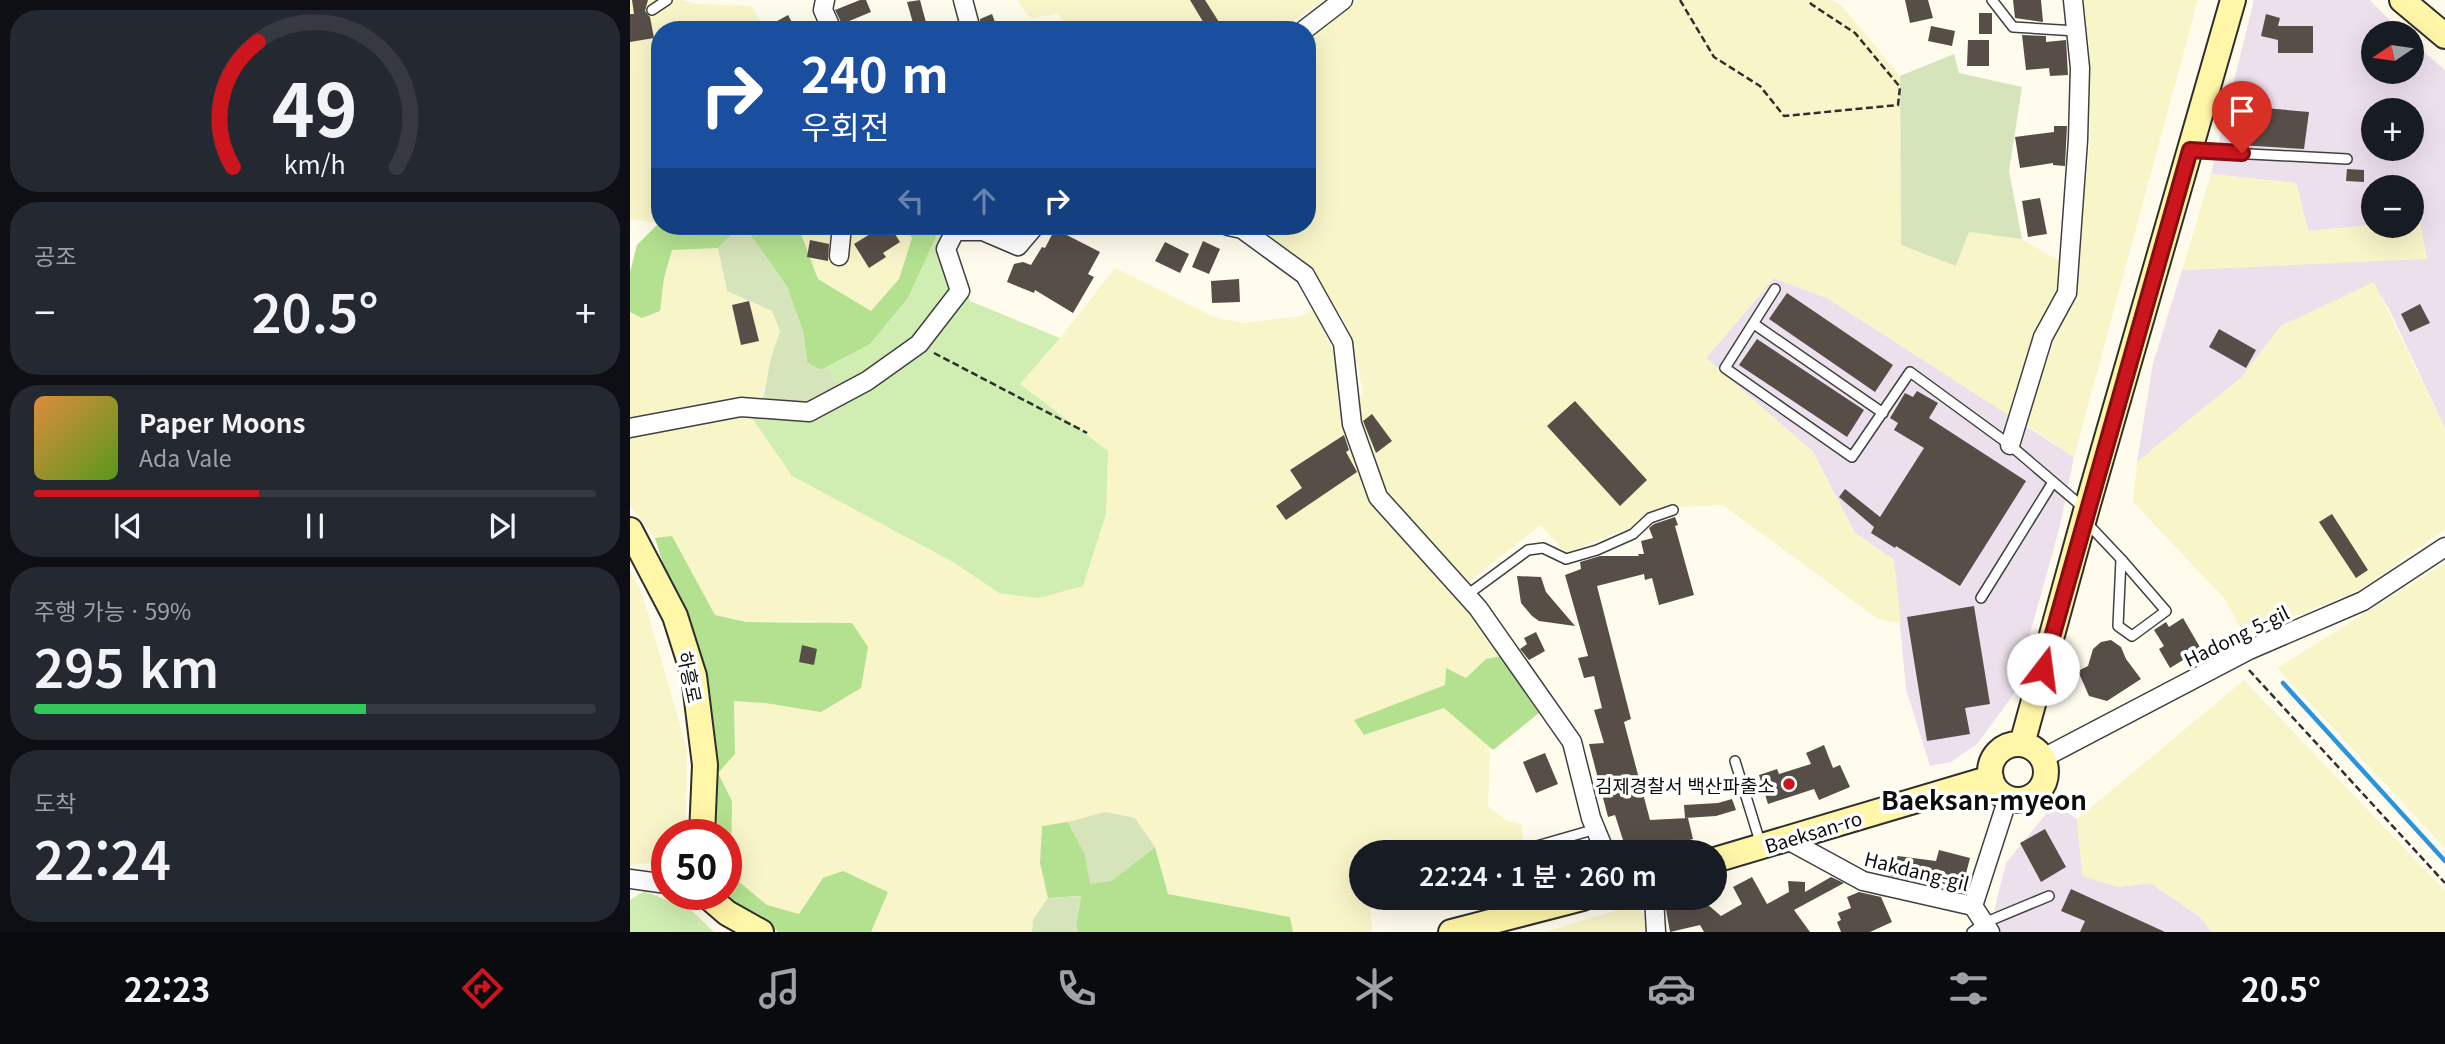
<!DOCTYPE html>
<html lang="ko">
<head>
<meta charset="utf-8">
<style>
  body { margin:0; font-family:Georgia,"Noto Sans KR",serif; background:#242831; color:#f1f3f6; height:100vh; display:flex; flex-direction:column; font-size:26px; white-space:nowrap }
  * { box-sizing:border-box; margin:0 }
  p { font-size:23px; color:#9ea1a6 }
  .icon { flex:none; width:38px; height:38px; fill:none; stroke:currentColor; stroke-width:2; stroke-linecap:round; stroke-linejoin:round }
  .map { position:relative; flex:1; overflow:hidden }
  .details { display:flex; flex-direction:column; gap:10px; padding:10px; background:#0d0f14; width:630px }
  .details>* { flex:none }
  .banner { position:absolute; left:21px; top:21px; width:665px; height:214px; border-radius:28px; box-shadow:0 7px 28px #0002; background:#1a4fa0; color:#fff; overflow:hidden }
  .needle { width:46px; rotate:257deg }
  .buttons { position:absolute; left:1731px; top:21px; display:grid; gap:14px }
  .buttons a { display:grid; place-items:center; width:63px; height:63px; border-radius:50%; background:#171b24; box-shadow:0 7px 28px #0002; font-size:35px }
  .speed { position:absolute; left:21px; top:819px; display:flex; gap:14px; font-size:35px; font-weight:700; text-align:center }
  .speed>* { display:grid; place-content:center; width:91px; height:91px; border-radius:50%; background:#171b24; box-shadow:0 7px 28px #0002; line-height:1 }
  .speed .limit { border:10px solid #d22; background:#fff; color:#111 }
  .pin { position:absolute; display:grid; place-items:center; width:60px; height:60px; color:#fff; margin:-72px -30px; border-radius:50% 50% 50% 0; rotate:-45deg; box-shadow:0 0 7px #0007 }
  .pin .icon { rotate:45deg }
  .me { position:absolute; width:77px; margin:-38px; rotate:15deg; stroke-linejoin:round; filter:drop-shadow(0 0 5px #0008) }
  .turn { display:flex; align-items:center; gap:24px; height:147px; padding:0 35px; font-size:32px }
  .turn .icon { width:91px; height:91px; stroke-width:2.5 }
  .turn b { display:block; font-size:49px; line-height:60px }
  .lanes { display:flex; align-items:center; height:66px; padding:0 35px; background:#0003; justify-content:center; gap:35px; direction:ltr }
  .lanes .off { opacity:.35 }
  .big { font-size:52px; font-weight:600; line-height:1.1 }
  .details .widget { flex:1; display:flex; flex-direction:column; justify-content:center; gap:10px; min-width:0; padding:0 24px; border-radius:28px; background:#242831 }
  .details .dial { align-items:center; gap:0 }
  .dial svg { height:182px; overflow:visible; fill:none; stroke:#363941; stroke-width:7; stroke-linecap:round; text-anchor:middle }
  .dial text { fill:#f1f3f6; stroke:none }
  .song { display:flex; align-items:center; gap:21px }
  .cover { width:84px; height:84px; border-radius:10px; background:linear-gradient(135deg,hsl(30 70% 55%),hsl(90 70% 35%)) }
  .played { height:7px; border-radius:4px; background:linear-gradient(90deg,#cc151c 40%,#363941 40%) }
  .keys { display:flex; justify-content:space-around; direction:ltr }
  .heat { display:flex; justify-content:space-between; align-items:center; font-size:38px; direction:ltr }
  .charge { height:10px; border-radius:5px; background:linear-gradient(90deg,#34c759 59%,#363941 0) }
  .trip { position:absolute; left:719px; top:840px; width:378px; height:70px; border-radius:35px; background:#171b24; box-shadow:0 7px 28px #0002; font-weight:600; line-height:70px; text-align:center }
  .tab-bar { display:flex; height:112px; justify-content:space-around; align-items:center; background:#090b0e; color:#9ea1a6 }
  .tab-bar .icon { width:49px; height:49px }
  .tab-bar .current { color:#cc151c }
  .tab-bar b { font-size:32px; color:#f1f3f6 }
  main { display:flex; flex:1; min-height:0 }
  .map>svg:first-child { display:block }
</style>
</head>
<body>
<main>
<section class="details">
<div class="widget dial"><svg viewBox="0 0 100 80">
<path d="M14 69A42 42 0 1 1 86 69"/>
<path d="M14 69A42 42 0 0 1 25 14" stroke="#cc151c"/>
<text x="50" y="56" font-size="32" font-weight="700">49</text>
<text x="50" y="72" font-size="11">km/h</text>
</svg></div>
<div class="widget"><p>공조</p>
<div class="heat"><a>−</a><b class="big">20.5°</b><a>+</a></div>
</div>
<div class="widget">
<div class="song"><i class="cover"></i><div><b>Paper Moons</b><p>Ada Vale</p></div></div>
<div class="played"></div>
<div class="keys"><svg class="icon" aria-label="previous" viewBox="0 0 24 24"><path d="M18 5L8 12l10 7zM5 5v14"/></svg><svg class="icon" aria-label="pause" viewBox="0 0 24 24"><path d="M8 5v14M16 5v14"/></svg><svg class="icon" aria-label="next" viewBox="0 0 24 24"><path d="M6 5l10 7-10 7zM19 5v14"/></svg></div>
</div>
<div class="widget"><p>주행 가능 · 59%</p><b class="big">295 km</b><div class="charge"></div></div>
<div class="widget"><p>도착</p><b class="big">22:24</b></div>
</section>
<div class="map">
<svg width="1815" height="932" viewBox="0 0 1815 932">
  <rect width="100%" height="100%" fill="#fffced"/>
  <path fill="#ece0ed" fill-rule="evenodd" d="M1624,0H1740L1772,33H1743V72H1782V42L1815,70V428L1759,309L1743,283L1651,326L1611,378L1507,462L1523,363L1552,270L1797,258L1789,220L1782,221V187H1743V225L1678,231L1666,183L1581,174ZM1743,110H1782V149H1743Z
    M1144,278L1197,298L1444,457L1430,526L1383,695L1348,743L1321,762L1300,766L1276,689L1264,560L1225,533L1183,452L1076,358Z
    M1424,804L1447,819L1453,876L1488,887L1520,883L1569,916L1582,932H1367L1365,907L1376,863Z"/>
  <path fill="#f8f5c9" d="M0,0H52L67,4L122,6L135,30H30L29,223L0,219Z
    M387,0H693L652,30H439L428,13L400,19Z
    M728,0H1202L1212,6L1270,76L1271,245L1326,266L1339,232L1392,239L1431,262L1428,294L1381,417L1197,298L1144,278L1076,358L1183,452L1225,533L1264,560L1271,623L1248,619L1093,505L1051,507L936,553L911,525L836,584L746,477L733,489L810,576L876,655L856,659L836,678L725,720L734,735L814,708L860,747L858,806L876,821L891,824L894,845H844L812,841L732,852V898H739L742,932H663L660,917L538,894L525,847L505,818L412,826L410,863L418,898L403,919L402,932H241L258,892L193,878L169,915L137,905L101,875L102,801L88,773L105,754L104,700L135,703L186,621L116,622L85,615L42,537L25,538L0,506V429L105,416L122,418L162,476L323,562L369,593L478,451L390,384L430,338L485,268L586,318L615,323L672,316L684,309L704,353L709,410L733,394L728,366L713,317L650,250L633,226H677V36Z
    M1454,0H1568L1444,457L1395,424L1424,340L1440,306L1460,145V55Z
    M1581,174L1666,183L1678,231L1743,225L1782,226V221L1790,220L1797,259L1552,270Z
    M148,226H274L282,238L269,279L241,311L188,279L171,234Z
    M88,248L97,291L142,311L150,331L130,402L0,422V312L12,318L34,278L42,250Z
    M1744,282L1815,428V529L1728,591L1614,636L1595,599L1503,502L1507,462L1611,378L1651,326Z
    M1815,563V848L1647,668Z
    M0,570L12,593L57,749L56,835H37V861L0,865Z
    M1614,680L1815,891V932H1582L1569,916L1520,883L1488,887L1452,876L1447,819Z
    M1005,905L1023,924L1022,932H914Z"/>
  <path fill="#d0eeb2" d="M311,226H314L340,301L430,338L390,384L478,451L476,514L453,586L409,598L369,593L323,562L162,476L122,418L134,394L149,403L207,388L199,366L240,344L278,298Z
    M14,891L61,910L84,932H0V900Z"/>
  <path fill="#b3e18f" d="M30,222V226H111L88,248L42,250L34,278L30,311L12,318L0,312V272L7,245Z
    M114,226H148L171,234L188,279L241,311L269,279L282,238L274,226H311L278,298L240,344L191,370L177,363L173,332L157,287Z
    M42,536L85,615L116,622L222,623L238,647L231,688L191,712L135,703L104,701L105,754L88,773L102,801L101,875L137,905L169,914L193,878L213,871L258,892L241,932H149L85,898V894H96V835H84L80,704L58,622L39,583L25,538Z
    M876,655L914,709L863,750L814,708L734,735L724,720L815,685L816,668L836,678L856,659Z
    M438,822L454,852L481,881L525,847L538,894L660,917L663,932H448L446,926L451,896L418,898L410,863L412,826Z"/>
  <path fill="#d6e4bb" d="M1324,54L1329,73L1392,87L1379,171L1392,239L1339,232L1326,266L1271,245L1270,76Z
    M111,226H114L157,287L173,332L177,363L191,370L199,366L207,388C178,405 166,413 134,394L141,358L150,331L142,311L97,291L88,248Z
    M475,812L505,818L525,847L481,881L460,884L454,852L438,822Z
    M451,896L446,926L448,932H402L403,919L418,898Z"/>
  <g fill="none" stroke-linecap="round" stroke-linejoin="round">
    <path stroke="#2993dc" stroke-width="4.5" d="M1653,683L1815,861"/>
  </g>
  <path fill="#574e48" d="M2,0H18L15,11L20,17L24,38L0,42V14H4Z
    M230,0H236L241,12L212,24L205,10Z
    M290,0L298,30H285L277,2Z
    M560,0H575L594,30H578Z
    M1275,0H1298L1303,18L1280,23Z
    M1383,0H1411L1413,22L1385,18Z
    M1349,13H1362V34H1349Z
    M362,14L368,30H352L350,19Z
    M1636,14L1650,18L1648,26H1683V53H1648V40L1631,36Z
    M158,15L166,30H131Z
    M1301,26L1325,31L1322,46L1298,41Z
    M1392,35L1416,36V42L1436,40L1438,75L1420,76L1419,68L1396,70Z
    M1338,40H1359V66H1337Z
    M1613,106L1679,112L1674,149L1609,145Z
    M1424,126H1437L1435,166L1423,165V163L1390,168L1385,137L1424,132Z
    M1717,169L1734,170V182L1716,181Z
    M1410,198L1417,234L1398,237L1392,201Z
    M253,226H260L270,242L253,253L256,257L239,268L224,244Z
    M425,229L470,252L458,274L464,277L443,313L405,290L404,293L377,282L384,264L393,262L401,265L412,247L415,248Z
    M180,240L199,244L198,261L177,257Z
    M573,241L590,249L579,274L562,267Z
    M535,242L559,254L550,273L525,261Z
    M609,279L610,302L582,303L581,281Z
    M1157,293L1263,365L1245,392L1139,319Z
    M119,301L129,341L111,345L102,305Z
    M1790,304L1800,323L1780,332L1771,314Z
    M1589,329L1626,350L1616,368L1579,347Z
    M1127,339L1234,410L1217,437L1109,365Z
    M1287,391L1308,403L1299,418L1396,481L1330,586L1266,546L1265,548L1241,533L1244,527L1209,497L1215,489L1250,517L1294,448L1264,430L1268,423L1260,418L1275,393L1283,397Z
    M945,401L1017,480L990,506L917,426Z
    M742,414L762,441L746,453L733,421Z
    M714,435L719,450L716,452L727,472L656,520L646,506L672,488L660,470Z
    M1702,514L1738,570L1726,578L1689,522Z
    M1045,517L1048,525L1045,526L1064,595L1029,605L1022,578L1015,580L1014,574L967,586L1001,719L994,722L1020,820L1058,818L1063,839L1020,852H986L983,843L993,840L985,815L978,817L959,744L974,743L964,710L972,708L964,676L954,678L948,658L958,656L935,575L951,569L950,562L970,556H1009L1008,554H1014L1011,541L1023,538L1019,528L1024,524Z
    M887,576L911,577L916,592L945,626L909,621L902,616L891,603Z
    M1344,606L1360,704L1335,708L1340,734L1297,741L1277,617Z
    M1553,618L1571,649L1540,668L1529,649L1534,646L1524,630L1536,622L1539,627Z
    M906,632L915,651L899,660L890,649L897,644L894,638Z
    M1481,640L1491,647L1496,659L1511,679L1477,701L1459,696L1448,671L1458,666L1463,649L1471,642Z
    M172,645L187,649L184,665L169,662Z
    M1194,745L1203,768L1210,765L1220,787L1189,800L1184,789L1138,804L1129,775L1147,769L1149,774L1181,764L1176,753Z
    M915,753L928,784L906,793L893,762Z
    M1102,799L1106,810L1086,816L1055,818L1054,805L1088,803Z
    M1415,829L1436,867L1411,882L1390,843Z
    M1309,850L1340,858L1332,889L1292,878L1291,883L1257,875L1260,855L1306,861Z
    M1122,877L1137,904L1159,892L1158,881L1175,882V892L1201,877L1214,883L1164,910L1180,932H1074L1070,925L1040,932L1036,910L1059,903L1064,898H1070L1091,916L1112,904L1103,887Z
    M1441,889L1535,932H1450L1455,921L1431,911Z
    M1229,892L1251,897L1262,922L1240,932H1211L1207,922L1211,920L1208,913L1221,908L1217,897Z"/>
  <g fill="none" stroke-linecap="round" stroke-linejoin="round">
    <g stroke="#404040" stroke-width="12">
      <path id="lane" d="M1362,0L1383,27L1446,31
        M22,10L37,0
        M1562,151L1717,159
        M1145,289L1095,368L1222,457L1280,372L1380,445L1455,509
        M1124,324L1253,413
        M1457,523L1491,559L1488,626L1502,636L1536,611L1491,559
        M837,595L898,550L913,548L936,559L967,550L1003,534L1020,518L1043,510
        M1351,598L1423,482
        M1105,761L1131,845
        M886,852L966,829
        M1342,932L1354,923L1419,896"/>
    </g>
    <g stroke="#404040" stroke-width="21">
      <path id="street" d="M195,0L193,10L202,30
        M333,0L341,30
        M674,30L713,0
        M598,226L612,229L675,275L713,343L722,424L748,497L848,608L942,742L961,818L975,852
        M209,256L212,226
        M0,428L111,407L179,412L237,381L289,344L330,291L316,249L325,231H353L388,246L405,226
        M1380,445L1413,337L1437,293L1448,140L1450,68L1443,0
        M1413,758L1619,650L1733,601L1815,547
        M1156,839L1233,881L1343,906L1360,932
        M0,879L37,884
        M1024,898L1026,932
        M1343,906L1378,798"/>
    </g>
    <g stroke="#2f2f2f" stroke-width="28">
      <path id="secondary" d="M1772,0L1815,36
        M0,530L45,616L64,676L75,765L72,835
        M1392,744L1456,511L1603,0
        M1360 772a28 28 0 1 1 56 0a28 28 0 1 1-56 0Z
        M1085,860L1361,778
        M75,894L97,913L131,932
        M821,932L953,898"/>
    </g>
    <path stroke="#2f2f2f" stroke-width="2.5" stroke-dasharray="7 3.5" stroke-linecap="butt" d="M1050,0L1084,57L1130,86L1154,116L1268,105L1270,87L1225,33L1181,4L1179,0
      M304,353L457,433
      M1619,670L1815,883"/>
    <use href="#lane" stroke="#fff" stroke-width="9"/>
    <use href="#street" stroke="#fff" stroke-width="18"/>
    <use href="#secondary" stroke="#fff6a8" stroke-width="24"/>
  </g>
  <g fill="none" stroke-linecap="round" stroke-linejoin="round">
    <g stroke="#850e12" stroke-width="18">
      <path id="route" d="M1413,669L1560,150L1612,153"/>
    </g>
    <use href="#route" stroke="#cc151c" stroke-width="12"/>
  </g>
  <circle fill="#cc151c" stroke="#fff" stroke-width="2.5" cx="1159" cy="784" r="7"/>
  <g text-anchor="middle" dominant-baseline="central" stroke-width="7" stroke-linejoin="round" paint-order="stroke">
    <g font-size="19" fill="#0d0d0d" stroke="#fff">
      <text transform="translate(1606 635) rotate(-26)">Hadong 5-gil</text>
      <text transform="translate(61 677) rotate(78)">하흥로</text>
      <text transform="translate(1183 831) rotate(-17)">Baeksan-ro</text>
      <text transform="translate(1287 870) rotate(14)">Hakdang-gil</text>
    </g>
    <g font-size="19" fill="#0d0d0d" stroke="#fff" text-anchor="end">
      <text x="1145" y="784">김제경찰서 백산파출소</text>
    </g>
    <g font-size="26" font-weight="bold" fill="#0d0d0d" stroke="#fff">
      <text x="1354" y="798">Baeksan-myeon</text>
    </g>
  </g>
</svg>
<div class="buttons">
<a><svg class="needle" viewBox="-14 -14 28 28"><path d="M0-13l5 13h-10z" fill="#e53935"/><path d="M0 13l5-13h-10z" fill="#9ea1a6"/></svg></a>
<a>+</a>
<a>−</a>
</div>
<div class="speed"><div class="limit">50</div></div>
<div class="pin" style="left:1612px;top:153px;background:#d93025"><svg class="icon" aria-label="arrive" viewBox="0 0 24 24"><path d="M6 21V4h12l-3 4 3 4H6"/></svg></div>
<svg class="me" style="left:1413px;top:669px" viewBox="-20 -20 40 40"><circle r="19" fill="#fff"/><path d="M0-13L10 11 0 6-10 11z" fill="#cc151c"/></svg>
<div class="trip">22:24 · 1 분 · 260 m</div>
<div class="banner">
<div class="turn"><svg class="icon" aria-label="right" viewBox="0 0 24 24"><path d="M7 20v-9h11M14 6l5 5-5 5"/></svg><div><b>240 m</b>우회전</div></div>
<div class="lanes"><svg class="icon off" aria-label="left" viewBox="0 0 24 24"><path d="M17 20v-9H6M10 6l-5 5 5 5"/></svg><svg class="icon off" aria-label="ahead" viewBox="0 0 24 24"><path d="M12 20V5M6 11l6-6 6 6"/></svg><svg class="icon" aria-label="right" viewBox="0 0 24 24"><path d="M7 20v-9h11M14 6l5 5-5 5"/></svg></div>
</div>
</div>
</main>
<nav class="tab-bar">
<b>22:23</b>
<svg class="icon current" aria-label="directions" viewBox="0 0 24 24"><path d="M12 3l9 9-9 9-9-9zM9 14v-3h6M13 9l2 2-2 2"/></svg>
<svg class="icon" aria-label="music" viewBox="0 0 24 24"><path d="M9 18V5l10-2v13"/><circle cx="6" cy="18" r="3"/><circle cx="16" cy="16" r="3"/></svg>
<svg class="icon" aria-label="phone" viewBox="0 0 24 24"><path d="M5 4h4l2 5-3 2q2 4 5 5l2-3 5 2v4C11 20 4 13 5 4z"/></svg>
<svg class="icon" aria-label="climate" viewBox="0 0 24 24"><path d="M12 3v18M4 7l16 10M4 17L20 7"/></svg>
<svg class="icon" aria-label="car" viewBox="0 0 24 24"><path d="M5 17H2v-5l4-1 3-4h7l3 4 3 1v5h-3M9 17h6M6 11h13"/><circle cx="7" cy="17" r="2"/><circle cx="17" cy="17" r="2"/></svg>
<svg class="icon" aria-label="filters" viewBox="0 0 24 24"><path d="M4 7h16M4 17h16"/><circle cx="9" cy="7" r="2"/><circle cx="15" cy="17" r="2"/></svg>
<b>20.5°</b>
</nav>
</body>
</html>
